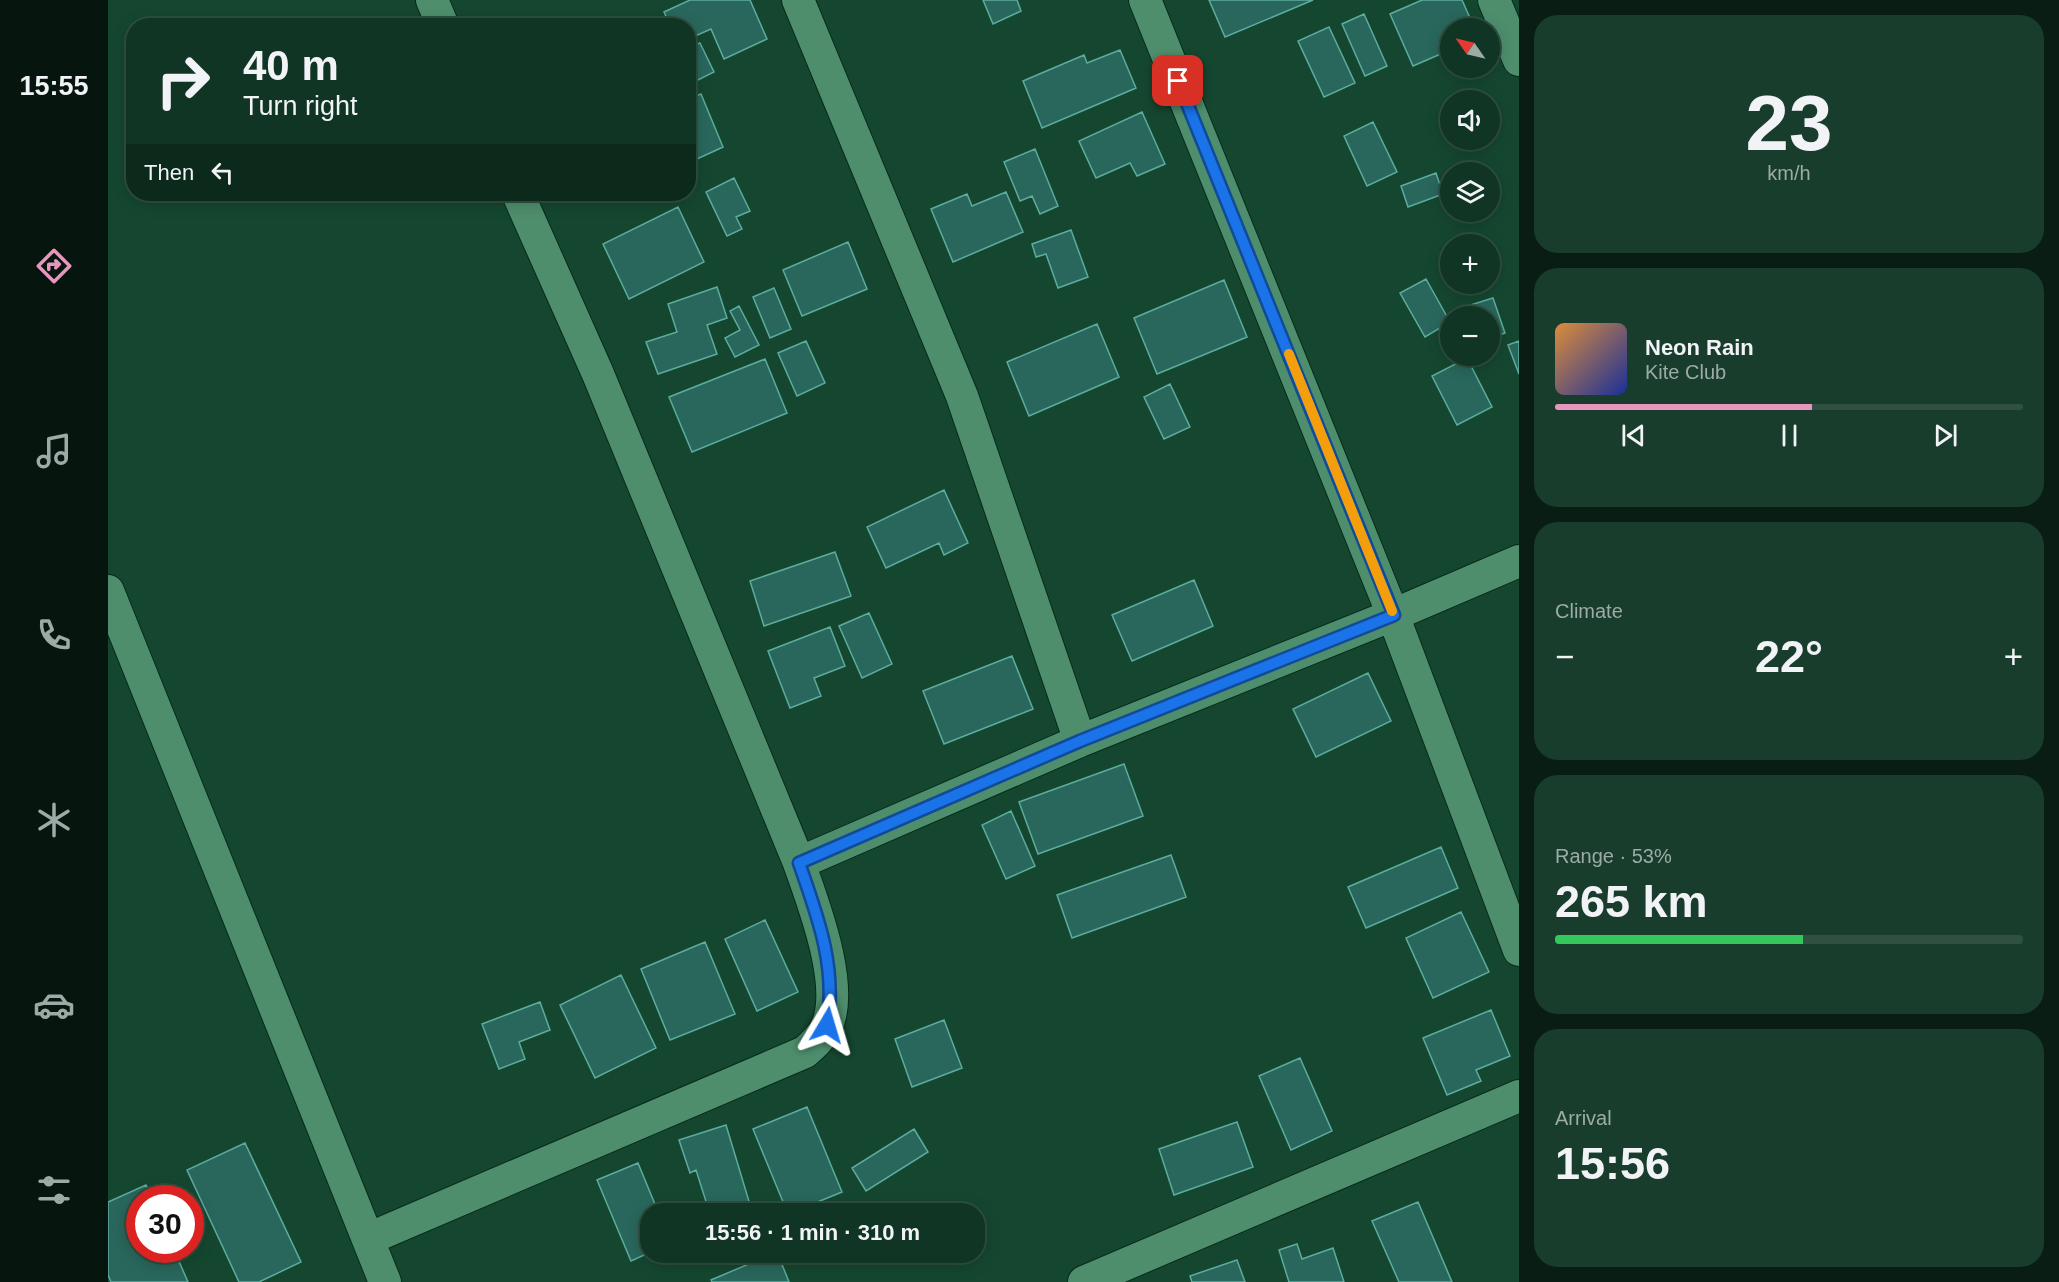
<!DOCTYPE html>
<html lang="en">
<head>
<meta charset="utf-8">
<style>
  body { margin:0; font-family:Arial,sans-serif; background:#193d2c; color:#f1f3f6; height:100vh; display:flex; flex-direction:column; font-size:22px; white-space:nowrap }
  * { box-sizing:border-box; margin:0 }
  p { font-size:20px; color:#9caba6 }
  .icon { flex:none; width:33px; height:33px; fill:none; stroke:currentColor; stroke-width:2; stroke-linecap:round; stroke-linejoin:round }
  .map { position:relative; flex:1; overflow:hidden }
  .side { display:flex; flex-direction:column; gap:15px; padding:15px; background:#091d14; width:540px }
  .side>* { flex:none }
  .guide { position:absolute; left:18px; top:18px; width:570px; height:183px; border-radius:24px; box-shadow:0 3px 15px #0003,0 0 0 2px #305041; background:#103524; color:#f1f3f6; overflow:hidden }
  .needle { width:39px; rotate:304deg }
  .fabs { position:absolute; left:1332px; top:18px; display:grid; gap:12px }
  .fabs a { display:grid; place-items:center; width:60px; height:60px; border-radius:50%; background:#103524; box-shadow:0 3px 15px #0003,0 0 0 2px #305041; font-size:30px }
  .speed { position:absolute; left:18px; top:1185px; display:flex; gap:12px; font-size:30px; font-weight:700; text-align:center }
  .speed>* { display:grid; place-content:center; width:78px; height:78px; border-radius:50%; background:#103524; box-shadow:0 3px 15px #0003,0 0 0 2px #305041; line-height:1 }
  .speed .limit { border:9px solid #d22; background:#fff; color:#111 }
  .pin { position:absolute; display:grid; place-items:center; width:51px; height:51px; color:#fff; margin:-26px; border-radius:12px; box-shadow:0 3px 9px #0006 }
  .me { position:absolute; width:66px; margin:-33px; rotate:7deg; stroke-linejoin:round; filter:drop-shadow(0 0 4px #0008) }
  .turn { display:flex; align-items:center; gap:21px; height:126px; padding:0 18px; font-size:27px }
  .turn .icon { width:78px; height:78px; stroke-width:2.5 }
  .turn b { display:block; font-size:42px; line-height:51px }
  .then { display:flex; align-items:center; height:57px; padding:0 18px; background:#0003; gap:12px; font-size:22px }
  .big { font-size:45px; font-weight:700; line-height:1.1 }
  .side .tile { flex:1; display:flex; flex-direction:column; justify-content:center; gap:9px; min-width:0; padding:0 21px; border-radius:24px; background:#193d2c }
  .side .dial { align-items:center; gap:0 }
  .dial b { font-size:78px; line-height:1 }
  .song { display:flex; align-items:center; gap:18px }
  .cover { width:72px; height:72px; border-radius:9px; background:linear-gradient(135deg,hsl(30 70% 55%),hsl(230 70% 35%)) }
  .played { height:6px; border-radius:3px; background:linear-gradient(90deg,#e797bd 55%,#305041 55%) }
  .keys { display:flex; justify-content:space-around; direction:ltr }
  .heat { display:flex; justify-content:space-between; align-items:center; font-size:33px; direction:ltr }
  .charge { height:9px; border-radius:4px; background:linear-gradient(90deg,#34c759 53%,#305041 0) }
  .trip { position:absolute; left:532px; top:1203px; width:345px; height:60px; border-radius:24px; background:#103524; box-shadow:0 3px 15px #0003,0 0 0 2px #305041; font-weight:700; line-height:60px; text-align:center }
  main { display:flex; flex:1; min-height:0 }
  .tabs { display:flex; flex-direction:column; width:108px; justify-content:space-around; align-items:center; background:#06150e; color:#9caba6 }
  .tabs .icon { width:42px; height:42px }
  .tabs .current { color:#e797bd }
  .tabs b { font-size:27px; color:#f1f3f6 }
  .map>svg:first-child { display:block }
</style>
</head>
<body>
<main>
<nav class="tabs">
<b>15:55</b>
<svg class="icon current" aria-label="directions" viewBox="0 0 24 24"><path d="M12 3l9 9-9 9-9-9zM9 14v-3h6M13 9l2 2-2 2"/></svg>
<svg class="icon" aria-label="music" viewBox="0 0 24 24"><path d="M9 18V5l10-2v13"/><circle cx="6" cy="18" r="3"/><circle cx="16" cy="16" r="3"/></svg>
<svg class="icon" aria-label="phone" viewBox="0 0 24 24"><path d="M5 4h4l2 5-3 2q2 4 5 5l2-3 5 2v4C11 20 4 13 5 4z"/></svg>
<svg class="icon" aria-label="climate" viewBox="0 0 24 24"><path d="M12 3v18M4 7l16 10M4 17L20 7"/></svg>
<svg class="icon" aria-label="car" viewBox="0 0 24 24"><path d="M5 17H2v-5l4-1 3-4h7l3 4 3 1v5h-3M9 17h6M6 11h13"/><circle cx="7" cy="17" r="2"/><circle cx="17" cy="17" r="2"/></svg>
<svg class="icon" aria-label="filters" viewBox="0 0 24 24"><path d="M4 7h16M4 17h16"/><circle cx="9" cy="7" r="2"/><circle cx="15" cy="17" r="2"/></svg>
</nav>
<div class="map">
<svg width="1411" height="1282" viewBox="0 0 1411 1282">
  <rect width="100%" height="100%" fill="#154730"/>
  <path fill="#29675c" stroke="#5cad9e" stroke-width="1.5" d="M582,0H642L659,39L616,59L603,29L580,39V26H562L556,12Z
    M875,0H909L913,11L885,24Z
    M1101,0H1205L1117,37Z
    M1314,0H1354L1366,27L1342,28V38L1331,43L1335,53L1305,66L1282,14Z
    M1256,14L1279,66L1257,76L1234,24Z
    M1221,27L1247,83L1216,97L1190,41Z
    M592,43L606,72L580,85V48Z
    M1012,50L1028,88L934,128L915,81L976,55L979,63Z
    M593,94L615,147L589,159L580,140V99Z
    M1034,112L1057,164L1029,176L1022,163L988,178L971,141Z
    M1265,122L1289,172L1259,186L1236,136Z
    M927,149L950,206L932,214L924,196L912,201L896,162Z
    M1328,173L1335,194L1300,207L1293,186Z
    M626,178L642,211L628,217L634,229L619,236L598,192Z
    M898,192L915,232L845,262L823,209L859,194L864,206Z
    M570,207L596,262L521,299L495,244Z
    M963,230L980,277L950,288L938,254L928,257L924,244Z
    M740,242L759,289L694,316L675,270Z
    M1318,279L1342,322L1317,337L1292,293Z
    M1116,280L1139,337L1049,374L1026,318Z
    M609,287L619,318L599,325L609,354L550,374L538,342L569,332L560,304Z
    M666,288L683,329L662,338L645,297Z
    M1385,298L1397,333L1382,338V316H1353L1350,309Z
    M631,306L651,345L627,357L617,338L632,330L622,311Z
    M989,324L1011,377L921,416L899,362Z
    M698,341L717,383L689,396L670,353Z
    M1411,341V374L1400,345Z
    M1359,358L1384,407L1349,425L1324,376Z
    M657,359L679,413L584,452L561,397Z
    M1062,384L1082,427L1056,439L1036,397Z
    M836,490L860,543L836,555L831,543L778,568L759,527Z
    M727,552L743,596L656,626L642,581Z
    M1086,580L1105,626L1024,661L1004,615Z
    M761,613L784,664L754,678L731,626Z
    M722,627L737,666L706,678L713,696L682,708L660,651Z
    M904,656L925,709L836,744L815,691Z
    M1260,673L1283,721L1208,757L1185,709Z
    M1016,764L1035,816L930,854L911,802Z
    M903,811L927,866L898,879L874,825Z
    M1333,847L1350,888L1258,928L1240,887Z
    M1063,855L1078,897L964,938L949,895Z
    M1353,912L1381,972L1325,998L1298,938Z
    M657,920L690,992L649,1011L617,939Z
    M597,942L627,1014L562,1040L533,969Z
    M513,975L548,1048L487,1078L452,1005Z
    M432,1002L442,1030L411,1042L417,1059L391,1069L374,1024Z
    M1383,1010L1402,1056L1368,1070L1373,1081L1339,1095L1315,1038Z
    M836,1020L854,1068L804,1087L787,1039Z
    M1192,1058L1224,1131L1183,1150L1151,1076Z
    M699,1107L734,1192L680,1214L645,1129Z
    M1129,1122L1145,1167L1066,1195L1051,1149Z
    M618,1125L643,1208L627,1214H602L588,1170L582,1173L571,1140Z
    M806,1129L820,1152L758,1191L744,1168Z
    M137,1143L193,1262L151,1282H131L79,1170Z
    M530,1163L551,1214H543V1252L523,1261L489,1180Z
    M38,1185L44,1198H32V1250H66L80,1282H3L0,1275V1202Z
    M1310,1202L1344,1282H1291L1264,1221Z
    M1189,1244L1194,1259L1225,1248L1236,1282H1181L1171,1250Z
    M669,1252L681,1282H604L603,1280Z
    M1129,1260L1137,1282H1084L1082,1276Z"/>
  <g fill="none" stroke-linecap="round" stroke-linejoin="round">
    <g stroke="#072b1b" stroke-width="34">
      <path id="minor" d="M324,0L335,26
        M690,0L854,396L972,741
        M1037,0L1285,615L1411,950
        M1386,0L1411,60
        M0,591L277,1282
        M691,863L972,741L1285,615L1411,561
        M260,1239L697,1052C705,1045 713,1038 718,1028C738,987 705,903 691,863L490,374L410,194
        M976,1282L1411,1096"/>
    </g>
    <use href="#minor" stroke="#4e8e6d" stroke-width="32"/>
  </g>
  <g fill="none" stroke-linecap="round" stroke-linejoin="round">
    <g stroke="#114b97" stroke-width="15">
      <path id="route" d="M719,1025C729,968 710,917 691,863L972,741L1286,615L1070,81"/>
    </g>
    <use href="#route" stroke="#1a73e8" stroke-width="10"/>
    <path stroke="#f59e0b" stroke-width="10" d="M1181,354L1284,611"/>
  </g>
</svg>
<div class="fabs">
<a><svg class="needle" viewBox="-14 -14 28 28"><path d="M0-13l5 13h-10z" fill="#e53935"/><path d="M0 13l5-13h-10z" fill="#9caba6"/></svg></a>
<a><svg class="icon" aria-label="sound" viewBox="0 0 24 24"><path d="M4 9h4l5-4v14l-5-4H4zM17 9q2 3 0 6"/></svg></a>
<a><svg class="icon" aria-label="layers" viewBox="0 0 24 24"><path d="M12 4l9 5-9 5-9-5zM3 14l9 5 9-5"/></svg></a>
<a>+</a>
<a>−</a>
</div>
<div class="speed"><div class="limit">30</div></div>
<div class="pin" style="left:1070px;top:81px;background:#d93025"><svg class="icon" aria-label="arrive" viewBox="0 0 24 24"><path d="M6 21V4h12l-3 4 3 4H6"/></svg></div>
<svg class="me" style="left:719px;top:1025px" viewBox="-20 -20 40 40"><path d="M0-17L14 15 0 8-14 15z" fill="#1a73e8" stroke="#fff" stroke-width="4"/></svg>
<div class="trip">15:56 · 1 min · 310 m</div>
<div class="guide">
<div class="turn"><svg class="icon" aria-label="right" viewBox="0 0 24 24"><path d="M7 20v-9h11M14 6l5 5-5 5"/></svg><div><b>40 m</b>Turn right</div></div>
<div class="then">Then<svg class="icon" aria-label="left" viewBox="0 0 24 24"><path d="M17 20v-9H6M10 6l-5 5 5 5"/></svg></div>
</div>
</div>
<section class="side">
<div class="tile dial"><b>23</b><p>km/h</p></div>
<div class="tile">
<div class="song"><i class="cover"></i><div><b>Neon Rain</b><p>Kite Club</p></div></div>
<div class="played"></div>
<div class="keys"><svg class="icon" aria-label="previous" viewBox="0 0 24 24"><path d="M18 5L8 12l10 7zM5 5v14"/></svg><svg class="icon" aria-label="pause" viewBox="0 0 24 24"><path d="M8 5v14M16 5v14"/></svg><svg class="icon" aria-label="next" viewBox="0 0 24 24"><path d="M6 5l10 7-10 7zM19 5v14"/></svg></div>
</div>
<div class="tile"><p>Climate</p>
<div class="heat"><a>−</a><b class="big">22°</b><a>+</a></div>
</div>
<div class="tile"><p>Range · 53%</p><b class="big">265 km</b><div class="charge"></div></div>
<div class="tile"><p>Arrival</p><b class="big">15:56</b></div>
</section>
</main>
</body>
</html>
